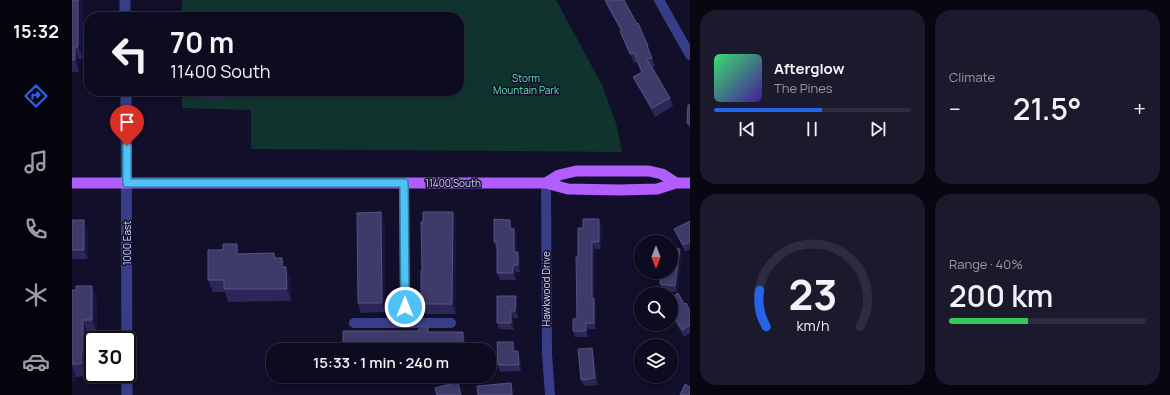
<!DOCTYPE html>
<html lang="en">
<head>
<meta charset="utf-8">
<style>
  body { margin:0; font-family:Manrope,sans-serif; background:#1b192c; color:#f1f3f6; height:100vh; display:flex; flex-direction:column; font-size:15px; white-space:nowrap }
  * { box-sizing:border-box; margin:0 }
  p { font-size:13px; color:#9a9ba4 }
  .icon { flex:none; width:22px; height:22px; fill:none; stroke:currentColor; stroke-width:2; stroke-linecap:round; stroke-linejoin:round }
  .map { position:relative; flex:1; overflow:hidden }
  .side { display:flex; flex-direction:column; gap:10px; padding:10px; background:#070611; width:480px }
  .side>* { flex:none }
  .hud { position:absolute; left:12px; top:12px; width:380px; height:84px; border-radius:16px; box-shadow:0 2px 6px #0003,0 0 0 1px #2d2b3d; background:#0d0b1f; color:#f1f3f6; overflow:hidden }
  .needle { width:26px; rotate:180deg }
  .tools { position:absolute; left:562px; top:235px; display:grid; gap:8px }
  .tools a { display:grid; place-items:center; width:44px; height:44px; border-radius:50%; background:#0d0b1f; box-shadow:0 2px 6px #0003,0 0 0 1px #2d2b3d; font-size:20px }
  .speed { position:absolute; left:12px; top:331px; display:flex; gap:8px; font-size:20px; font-weight:700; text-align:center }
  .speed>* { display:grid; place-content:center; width:52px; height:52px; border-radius:50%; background:#0d0b1f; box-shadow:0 2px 6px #0003,0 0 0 1px #2d2b3d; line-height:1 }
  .speed .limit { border:2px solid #111; border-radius:6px; background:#fff; color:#111 }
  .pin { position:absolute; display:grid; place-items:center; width:34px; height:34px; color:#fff; margin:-41px -17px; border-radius:50% 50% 50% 0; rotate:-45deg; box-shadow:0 0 4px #0007 }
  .pin .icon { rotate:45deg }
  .me { position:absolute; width:44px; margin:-22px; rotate:0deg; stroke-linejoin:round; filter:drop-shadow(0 0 3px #0008) }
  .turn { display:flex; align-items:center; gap:14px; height:84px; padding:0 20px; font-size:18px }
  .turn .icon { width:52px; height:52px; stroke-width:2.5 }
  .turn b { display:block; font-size:28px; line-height:34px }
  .big { font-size:30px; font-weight:600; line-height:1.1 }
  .side .tile { flex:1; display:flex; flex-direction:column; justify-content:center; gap:6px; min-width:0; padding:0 14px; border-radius:16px; background:#1b192c }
  .side .dial { align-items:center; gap:0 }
  .dial svg { height:104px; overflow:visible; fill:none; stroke:#2d2b3d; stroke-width:7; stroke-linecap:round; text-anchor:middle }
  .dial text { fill:#f1f3f6; stroke:none }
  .song { display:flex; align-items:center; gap:12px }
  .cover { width:48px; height:48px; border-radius:6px; background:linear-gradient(135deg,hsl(140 70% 55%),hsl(260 70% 35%)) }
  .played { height:4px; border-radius:2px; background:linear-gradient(90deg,#2563eb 55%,#2d2b3d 55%) }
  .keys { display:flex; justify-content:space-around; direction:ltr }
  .heat { display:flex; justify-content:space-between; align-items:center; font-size:22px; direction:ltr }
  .charge { height:6px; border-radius:3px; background:linear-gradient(90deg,#34c759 40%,#2d2b3d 0) }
  .side .tiles { flex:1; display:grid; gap:10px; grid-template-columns:repeat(2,1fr) }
  .trip { position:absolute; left:194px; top:343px; width:230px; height:40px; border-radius:16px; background:#0d0b1f; box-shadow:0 2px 6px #0003,0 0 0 1px #2d2b3d; font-weight:600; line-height:40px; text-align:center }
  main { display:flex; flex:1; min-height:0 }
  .menu { display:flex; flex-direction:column; width:72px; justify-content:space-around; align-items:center; background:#05040c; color:#9a9ba4 }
  .menu .icon { width:28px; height:28px }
  .menu .selected { color:#2563eb }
  .menu b { font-size:18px; color:#f1f3f6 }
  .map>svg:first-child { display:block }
</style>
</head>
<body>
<main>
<nav class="menu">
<b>15:32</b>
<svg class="icon selected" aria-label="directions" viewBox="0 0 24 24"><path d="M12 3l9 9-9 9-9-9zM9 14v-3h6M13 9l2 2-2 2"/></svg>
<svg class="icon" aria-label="music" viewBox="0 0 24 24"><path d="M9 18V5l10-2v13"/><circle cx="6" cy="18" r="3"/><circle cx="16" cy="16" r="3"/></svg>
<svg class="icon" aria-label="phone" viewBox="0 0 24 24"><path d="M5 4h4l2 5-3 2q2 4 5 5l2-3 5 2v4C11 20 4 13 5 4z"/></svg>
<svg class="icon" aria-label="climate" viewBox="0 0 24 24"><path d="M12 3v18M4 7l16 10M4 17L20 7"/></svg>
<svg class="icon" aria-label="car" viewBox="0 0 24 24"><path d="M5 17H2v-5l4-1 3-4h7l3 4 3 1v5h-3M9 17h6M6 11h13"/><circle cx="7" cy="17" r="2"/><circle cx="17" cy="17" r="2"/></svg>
</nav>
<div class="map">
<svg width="618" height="395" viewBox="0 0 618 395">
  <rect width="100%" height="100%" fill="#110f29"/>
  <path fill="#11332e" d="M110,0H484L530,85L544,123L550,152L179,149V110L110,108V91H387V17H110Z"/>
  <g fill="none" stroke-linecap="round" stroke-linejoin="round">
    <path stroke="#383d8a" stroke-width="10" d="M587,0L618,55
      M332,183L333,323
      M474,183L475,354L478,395
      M282,323H379"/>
    <path stroke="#383d8a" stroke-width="11" d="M53,0V17
      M54,91L55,395"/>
    <path stroke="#b25dff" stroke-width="11" d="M0,183H474L496,189L547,190L585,189L604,183H618
      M474,183L487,175L504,171H577L590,174L604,183"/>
  </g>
  <path fill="#2c2758" d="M0,0L11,59H7V72H0Z
    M533,0H552L576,46L579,55L583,66L580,68L598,98L601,106L583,117L565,85L561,77L569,72L565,62L562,63L552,40L548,31H549L535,6Z
    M127,91H153V99H129Z
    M618,105V130L615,123Z
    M381,212L384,222V314H354L351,304V298L349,294L350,271Z
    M0,220L16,229V259H0Z
    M438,220L440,226V229L445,235V252L448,259V272H444V280H428L425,273V249H424L422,242Z
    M618,221V249L613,252L605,235L602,229Z
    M313,222V312L289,313L286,303Z
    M530,226L529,249H523L522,300L524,304V329H516V337H503L501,331L505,318L511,228Z
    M608,249L610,256L605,292L590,291L588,284L589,276L587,272H599Z
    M202,253L204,258H210L219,279V301L156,302L153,292H141L136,280L169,254Z
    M0,290H4L25,298V333H16V365H14V376L4,377L0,384Z
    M599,298L612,304L618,311V333L612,337L601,318L599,313Z
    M446,303V318H442V330L427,329L425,323Z
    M441,342L444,349V351H446L449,358V371L428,372L426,365Z
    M520,348L522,354L526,385L512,386L509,380Z"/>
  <path fill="#19163d" d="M6,0H11V59L6,47Z
    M3,47L7,59V72L3,60Z
    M150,91H153V99Z
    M309,212L313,222V312L310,303Z
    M381,212L384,222V314L380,304Z
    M527,219L530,226L529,249L527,242Z
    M12,220L16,229V259L12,250Z
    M438,220L440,226V235L438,228Z
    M442,229L445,235V259L442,252Z
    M520,242L523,249L522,300L524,304V329L522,323L520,298Z
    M165,244L170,256L165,254Z
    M608,249L610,256L605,292L603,286Z
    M446,252L448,259V272L446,265Z
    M210,258L214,270V267L219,279V301L215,289L210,267Z
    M441,265L444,272V280L441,273Z
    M20,286L25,298V333L20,320Z
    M444,296L446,303V318L443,311Z
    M439,311L442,318V330L439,323Z
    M11,320L16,333V365L11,352Z
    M514,323L516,329V337L514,331Z
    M391,332L394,341V350H391Z
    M441,342L444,349V358L441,351Z
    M520,348L522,354L526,385L523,378Z
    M446,351L449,358V371L447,365Z
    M9,352L14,365V376L10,364Z
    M0,366L4,377L0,384Z
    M439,383L442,390V395H440Z"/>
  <path fill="#3e3a6a" stroke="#565281" d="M0,0H6V47H3V60H0Z
    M533,0H552L565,24L566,23L576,46H575L580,58L575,59L598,98L580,108L561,77L570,72L562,53L558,54L548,31H550Z
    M616,105H618V124L615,123Z
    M309,212L310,303H286L285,213Z
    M351,212H381L380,304H351V294H349V271H350L349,222H351Z
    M422,219L438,220V228L442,229V252H446V265H441V273H425V242H422Z
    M511,219H527V242H520V298H522V323H514V331H501V319L505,318L504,257H506V228H511Z
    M0,220H12V250H0Z
    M618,221V242L611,245L602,229Z
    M151,244H165V254L202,253V258H210V267H214L215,289H152V280H136V250H151Z
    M599,248L608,249L603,286L588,284L589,272H599Z
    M4,286H20V320H11V352H9L10,364H0V290H4Z
    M606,293L612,304L614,303L618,311V325L610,330L599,312V311L600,310L599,309V298Z
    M425,296H444L443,311H439V323H425Z
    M347,326H356V332H391V350H271V331H347Z
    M425,342H441V351H446L447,365H426Z
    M520,348L523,378L509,380L506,349Z
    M386,382L389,395H365L363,388Z
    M439,383L440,395H406L405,386Z
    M613,384L618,387V395H608Z"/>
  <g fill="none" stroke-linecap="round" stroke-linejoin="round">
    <g stroke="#337fa1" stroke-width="10">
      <path id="route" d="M55,146V183H332L333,307"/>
    </g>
    <use href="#route" stroke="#4fc3f7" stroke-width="7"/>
  </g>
  <g text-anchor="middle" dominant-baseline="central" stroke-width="3" stroke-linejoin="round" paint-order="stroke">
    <g font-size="10" fill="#5ce6b5" stroke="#110f29">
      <text x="454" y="78">Storm<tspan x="454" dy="12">Mountain Park</tspan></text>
    </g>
    <g font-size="10" fill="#d7d6ff" stroke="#110f29">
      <text x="381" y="183">11400 South</text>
      <text transform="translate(55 243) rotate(-90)">1000 East</text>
      <text transform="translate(474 289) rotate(-90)">Hawkwood Drive</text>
    </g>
  </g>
</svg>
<div class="tools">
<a><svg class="needle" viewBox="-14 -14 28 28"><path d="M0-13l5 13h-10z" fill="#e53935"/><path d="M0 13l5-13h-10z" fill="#9a9ba4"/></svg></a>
<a><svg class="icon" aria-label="search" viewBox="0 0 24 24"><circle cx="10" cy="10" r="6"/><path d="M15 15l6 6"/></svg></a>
<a><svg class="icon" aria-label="layers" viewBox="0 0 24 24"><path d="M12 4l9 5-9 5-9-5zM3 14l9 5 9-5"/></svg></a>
</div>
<div class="speed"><div class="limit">30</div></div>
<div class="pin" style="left:55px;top:146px;background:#d93025"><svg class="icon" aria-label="arrive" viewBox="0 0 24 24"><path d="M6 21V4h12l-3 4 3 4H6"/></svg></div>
<svg class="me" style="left:333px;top:307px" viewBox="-20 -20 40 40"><circle r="17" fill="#4fc3f7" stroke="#fff" stroke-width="3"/><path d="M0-11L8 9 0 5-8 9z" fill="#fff"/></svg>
<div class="trip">15:33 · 1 min · 240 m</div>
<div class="hud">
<div class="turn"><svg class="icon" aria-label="left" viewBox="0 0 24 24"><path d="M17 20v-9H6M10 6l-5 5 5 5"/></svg><div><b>70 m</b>11400 South</div></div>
</div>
</div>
<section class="side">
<div class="tiles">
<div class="tile">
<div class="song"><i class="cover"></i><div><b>Afterglow</b><p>The Pines</p></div></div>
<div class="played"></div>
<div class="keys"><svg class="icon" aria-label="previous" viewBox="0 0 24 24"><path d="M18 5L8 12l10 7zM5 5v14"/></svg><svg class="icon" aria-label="pause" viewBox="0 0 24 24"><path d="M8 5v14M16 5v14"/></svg><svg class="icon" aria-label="next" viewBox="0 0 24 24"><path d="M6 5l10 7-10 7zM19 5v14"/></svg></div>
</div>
<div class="tile"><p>Climate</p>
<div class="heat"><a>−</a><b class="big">21.5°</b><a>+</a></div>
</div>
<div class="tile dial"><svg viewBox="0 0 100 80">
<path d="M14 69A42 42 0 1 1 86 69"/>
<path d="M14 69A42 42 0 0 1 9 41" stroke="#2563eb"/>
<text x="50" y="56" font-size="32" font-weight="700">23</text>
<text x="50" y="72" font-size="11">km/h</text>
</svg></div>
<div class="tile"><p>Range · 40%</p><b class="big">200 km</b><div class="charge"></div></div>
</div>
</section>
</main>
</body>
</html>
